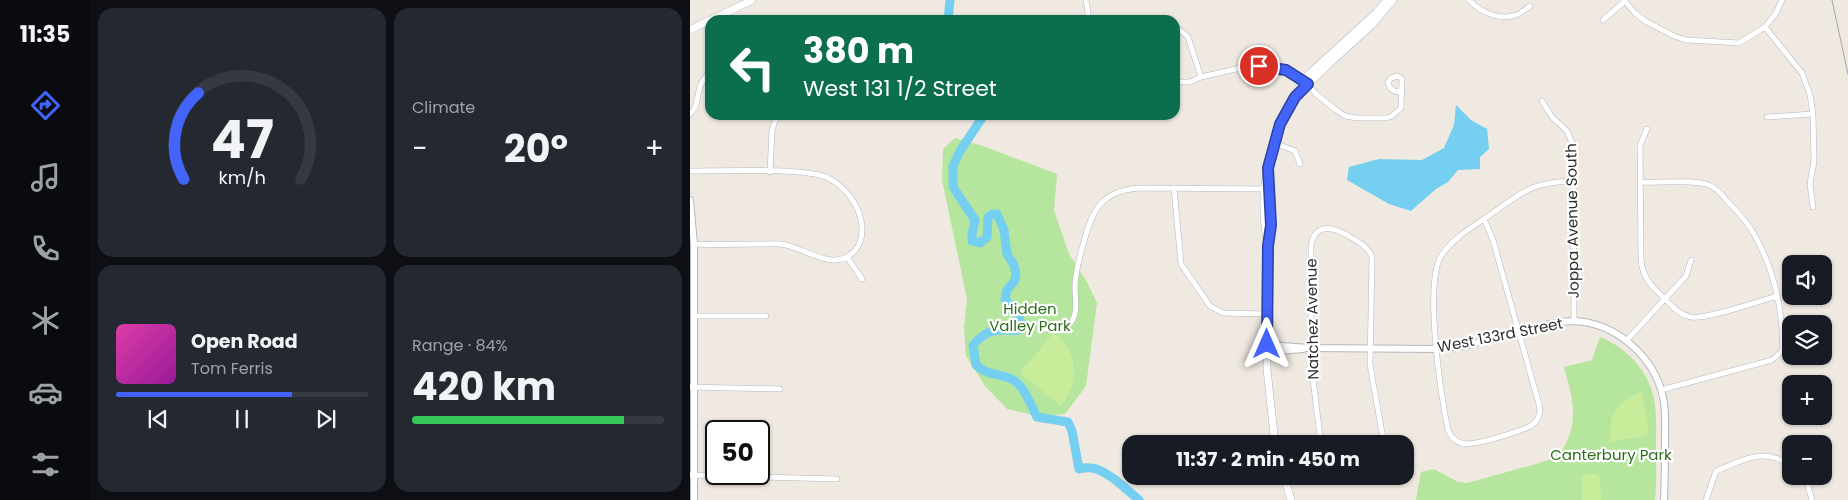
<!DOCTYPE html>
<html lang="en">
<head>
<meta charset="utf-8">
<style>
  body { margin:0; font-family:Poppins,sans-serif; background:#242831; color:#f1f3f6; height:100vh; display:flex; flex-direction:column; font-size:19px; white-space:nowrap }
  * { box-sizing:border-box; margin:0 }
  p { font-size:16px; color:#9ea1a6 }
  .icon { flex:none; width:28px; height:28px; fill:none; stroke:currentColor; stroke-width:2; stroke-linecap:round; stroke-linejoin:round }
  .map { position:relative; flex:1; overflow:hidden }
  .panel { display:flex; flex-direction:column; gap:8px; padding:8px; background:#0d0f14; width:600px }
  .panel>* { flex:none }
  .guide { position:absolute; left:15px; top:15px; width:475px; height:105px; border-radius:15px; box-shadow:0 1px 4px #0004; background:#0b6e4f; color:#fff; overflow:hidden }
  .buttons { position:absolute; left:1092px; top:255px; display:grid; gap:10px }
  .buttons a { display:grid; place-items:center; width:50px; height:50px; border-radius:10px; background:#171b24; box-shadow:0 1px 4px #0004; font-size:25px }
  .speed { position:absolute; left:15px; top:420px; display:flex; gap:10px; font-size:25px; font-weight:700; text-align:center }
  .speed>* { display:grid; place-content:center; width:65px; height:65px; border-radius:50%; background:#171b24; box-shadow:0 1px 4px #0004; line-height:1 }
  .speed .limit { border:2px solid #111; border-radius:8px; background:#fff; color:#111 }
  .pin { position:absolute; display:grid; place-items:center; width:42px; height:42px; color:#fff; margin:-21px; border:2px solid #fff; border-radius:50%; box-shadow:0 1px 5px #0007 }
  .me { position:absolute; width:55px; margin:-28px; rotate:0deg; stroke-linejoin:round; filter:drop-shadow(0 0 4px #0008) }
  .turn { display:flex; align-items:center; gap:18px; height:105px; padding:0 15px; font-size:22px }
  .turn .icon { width:65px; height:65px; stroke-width:2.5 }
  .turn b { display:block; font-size:35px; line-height:42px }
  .big { font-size:38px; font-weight:700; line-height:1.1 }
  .panel .widget { flex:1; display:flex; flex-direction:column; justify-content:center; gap:8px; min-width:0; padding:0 18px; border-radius:15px; background:#242831 }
  .panel .dial { align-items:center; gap:0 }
  .dial svg { height:130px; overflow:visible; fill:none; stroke:#363941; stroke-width:7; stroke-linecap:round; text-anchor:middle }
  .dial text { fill:#f1f3f6; stroke:none }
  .song { display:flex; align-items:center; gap:15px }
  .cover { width:60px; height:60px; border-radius:8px; background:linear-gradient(135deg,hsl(320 70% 55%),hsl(300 70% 35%)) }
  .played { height:5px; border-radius:2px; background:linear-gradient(90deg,#4264fb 70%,#363941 70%) }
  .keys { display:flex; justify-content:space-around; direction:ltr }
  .heat { display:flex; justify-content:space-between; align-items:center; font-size:28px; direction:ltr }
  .charge { height:8px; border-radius:4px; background:linear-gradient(90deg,#34c759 84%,#363941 0) }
  .panel .tiles { flex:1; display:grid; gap:8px; grid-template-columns:repeat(2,1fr) }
  .trip { position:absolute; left:432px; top:435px; width:292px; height:50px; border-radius:15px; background:#171b24; box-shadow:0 1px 4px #0004; font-weight:700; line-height:50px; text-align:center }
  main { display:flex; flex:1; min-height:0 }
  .tabs { display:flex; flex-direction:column; width:90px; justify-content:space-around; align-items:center; background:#090b0e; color:#9ea1a6 }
  .tabs .icon { width:35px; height:35px }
  .tabs .active { color:#4264fb }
  .tabs b { font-size:22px; color:#f1f3f6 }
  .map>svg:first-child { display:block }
</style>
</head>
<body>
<main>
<nav class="tabs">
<b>11:35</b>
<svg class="icon active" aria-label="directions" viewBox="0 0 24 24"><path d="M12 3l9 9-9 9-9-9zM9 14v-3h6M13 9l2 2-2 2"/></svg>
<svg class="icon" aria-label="music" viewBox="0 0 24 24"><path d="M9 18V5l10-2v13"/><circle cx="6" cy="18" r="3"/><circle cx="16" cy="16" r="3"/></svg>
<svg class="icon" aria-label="phone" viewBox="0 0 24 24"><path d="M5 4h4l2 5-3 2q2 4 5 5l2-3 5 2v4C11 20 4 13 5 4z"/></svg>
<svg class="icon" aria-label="climate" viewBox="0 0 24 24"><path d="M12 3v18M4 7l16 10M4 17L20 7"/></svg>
<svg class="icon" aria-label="car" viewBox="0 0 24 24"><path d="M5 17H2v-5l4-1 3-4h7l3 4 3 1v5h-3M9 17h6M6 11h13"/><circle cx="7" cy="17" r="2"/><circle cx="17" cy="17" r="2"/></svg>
<svg class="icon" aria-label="filters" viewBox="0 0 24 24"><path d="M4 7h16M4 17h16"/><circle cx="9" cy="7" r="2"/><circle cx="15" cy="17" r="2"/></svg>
</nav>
<section class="panel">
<div class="tiles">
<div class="widget dial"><svg viewBox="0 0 100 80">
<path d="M14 69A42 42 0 1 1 86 69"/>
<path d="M14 69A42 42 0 0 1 23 16" stroke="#4264fb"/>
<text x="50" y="56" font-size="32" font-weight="700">47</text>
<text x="50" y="72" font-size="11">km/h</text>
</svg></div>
<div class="widget"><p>Climate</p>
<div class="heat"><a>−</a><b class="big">20°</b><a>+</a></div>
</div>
<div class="widget">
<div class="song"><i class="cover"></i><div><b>Open Road</b><p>Tom Ferris</p></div></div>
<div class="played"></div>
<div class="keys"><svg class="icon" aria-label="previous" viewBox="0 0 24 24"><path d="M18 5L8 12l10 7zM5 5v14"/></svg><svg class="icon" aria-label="pause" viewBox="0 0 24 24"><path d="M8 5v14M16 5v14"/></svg><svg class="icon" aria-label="next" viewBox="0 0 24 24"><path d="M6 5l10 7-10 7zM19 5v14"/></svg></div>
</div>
<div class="widget"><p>Range · 84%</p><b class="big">420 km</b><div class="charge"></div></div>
</div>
</section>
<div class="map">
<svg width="1158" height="500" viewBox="0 0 1158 500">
  <rect width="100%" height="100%" fill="#efe9e1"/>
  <path fill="#b6e59e" d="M265,138L293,146L367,174L364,210L379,254L397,282L407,303L396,386L375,414L349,416L317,409L295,386L276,356L274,328L277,299L252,180L253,149Z
    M910,337C936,347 959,371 964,399C967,415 966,432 966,449C966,466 967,483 965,500H726L731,472L744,469L768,482L777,483L839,466L868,457C890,424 884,403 874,367L902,360Z"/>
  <path fill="#c9ec9a" d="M363,333C390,351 389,382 371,406L332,375V369L342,359Z
    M952,392L959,431L956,435L920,442C918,414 926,403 952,392Z
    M905,474L910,477L911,500H892V476L893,475Z"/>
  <path fill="#75cff0" d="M766,105L781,120L797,129L799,149L790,157V169L768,170L758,182L746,189L721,211L699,204L657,180L659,167L689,159L732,160L754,148L764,125Z"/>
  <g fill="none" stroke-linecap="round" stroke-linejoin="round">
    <path stroke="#75cff0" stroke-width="9" d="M258,20L260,0
      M294,115L270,151L263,166V187L285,220L282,234V241L290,243L297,237L298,217L302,214H307L314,230L317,254L324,265L326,274L325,280L317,290L315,299C323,308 332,316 331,329C325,332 321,330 315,330C301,329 293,334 283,345L286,365C301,377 304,372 319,378C334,383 340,404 347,417L378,422L382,431L389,469C393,468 397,467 401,468C416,469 437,490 449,500"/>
    <g stroke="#b4b7c1" stroke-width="6">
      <path id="minor" d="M396,0L399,20
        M779,0C790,12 810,21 826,15C831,14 835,9 840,6
        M934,0L945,13L955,21L984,36L996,40L1049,43L1075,27L1086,13L1092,0
        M913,20L935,1
        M1075,27L1112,73L1120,95L1123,114L1124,161L1120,184L1123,207
        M489,29L498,37L511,77
        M485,82H500L511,77L559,66L569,65L586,67L596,70L617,83L625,93L646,110L655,116L667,118H696L702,116L711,108L712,79L708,76L701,78L698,82L700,88L706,92L711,90
        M852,101L862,117L877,131L883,145L884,321
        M0,114C12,103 3,87 20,72
        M1077,117L1123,114
        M957,129L950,145L951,259C952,275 959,284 971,295C979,303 989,315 1001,317C1015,320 1070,301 1087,296
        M585,143L605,151L610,164
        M0,171C27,171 121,167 140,179C155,187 168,204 171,220C174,234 171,249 157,257C139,267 114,249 96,245C88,243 78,244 69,244C48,244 26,245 4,244
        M80,172L82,130L87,115
        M950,182C967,183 1006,179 1019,185C1027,188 1034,197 1039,203C1049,213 1059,224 1065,236C1084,270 1094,312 1092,351L1082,360L971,390
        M484,188L491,264L520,306L533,313L577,314
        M794,219L803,240L850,408C850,417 847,422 839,427C826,432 784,447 771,443C764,441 761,436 758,430C751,396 734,284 751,256C763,237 786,225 804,212C834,190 845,182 883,181
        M157,257L172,279
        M4,316H76
        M353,329C362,329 373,330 379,324C389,316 385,298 385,287C385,273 389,259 393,245C402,211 410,191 449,188L576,189
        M937,340L996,276L1001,260
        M0,387L90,389
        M631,444L621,363V245C626,222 643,227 659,236C668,242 678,246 682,257L680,365L694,444
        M1118,444L1119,443
        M0,475L147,479
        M651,476H662
        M1112,476L1118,486L1122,500
        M1016,500L1026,471C1054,460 1071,447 1101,465"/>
    </g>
    <g stroke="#b4b7c1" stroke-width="8">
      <path id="tertiary" d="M0,200L4,244V500
        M577,345L620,348L746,349L774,346L860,324C867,323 875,321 883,321C925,322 964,356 973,397C976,409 975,422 975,435C975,457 975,478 974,500
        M577,352L613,349"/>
    </g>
    <g stroke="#b4b7c1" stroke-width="8">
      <path id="secondary" d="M21,20L62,0
        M0,30L20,20
        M607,95L639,64L682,25L703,0
        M578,168L590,124L609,87L619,74L686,13L697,0
        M578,245C573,221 572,192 578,168L581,225L578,245L577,369L585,444
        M594,476L601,500"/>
    </g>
    <use href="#minor" stroke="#fff" stroke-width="5"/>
    <use href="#tertiary" stroke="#fff" stroke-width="6"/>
    <use href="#secondary" stroke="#fff" stroke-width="7"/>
    <path stroke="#a3a6b8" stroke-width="1" d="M1142,0L1158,74"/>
  </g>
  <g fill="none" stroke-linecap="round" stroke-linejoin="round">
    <g stroke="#2b41a3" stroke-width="12">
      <path id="route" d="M569,66L596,70L618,84L605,97L590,124L578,168L581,225L578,246L577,344"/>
    </g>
    <use href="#route" stroke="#4264fb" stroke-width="9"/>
  </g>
  <g text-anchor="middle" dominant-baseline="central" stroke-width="4.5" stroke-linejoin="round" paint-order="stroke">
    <g font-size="15" fill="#2e2e2e" stroke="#fff">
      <text transform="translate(882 221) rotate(-91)">Joppa Avenue South</text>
      <text transform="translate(622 319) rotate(-91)">Natchez Avenue</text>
      <text transform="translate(810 335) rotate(-11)">West 133rd Street</text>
    </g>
    <g font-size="15" fill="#2c6e1b" stroke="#fff">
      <text x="340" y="308">Hidden<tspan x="340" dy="17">Valley Park</tspan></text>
      <text x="921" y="454">Canterbury Park</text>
    </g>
  </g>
</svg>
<div class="buttons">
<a><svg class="icon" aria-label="sound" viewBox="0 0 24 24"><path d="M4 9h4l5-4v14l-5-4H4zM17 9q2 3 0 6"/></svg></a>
<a><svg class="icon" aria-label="layers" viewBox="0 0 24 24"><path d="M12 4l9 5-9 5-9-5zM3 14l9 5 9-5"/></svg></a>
<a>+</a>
<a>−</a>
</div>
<div class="speed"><div class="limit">50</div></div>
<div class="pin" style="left:569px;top:66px;background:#d93025"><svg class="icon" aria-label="arrive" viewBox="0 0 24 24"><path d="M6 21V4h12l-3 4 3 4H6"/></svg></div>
<svg class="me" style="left:577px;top:344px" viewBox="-20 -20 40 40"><path d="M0-17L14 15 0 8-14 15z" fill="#4264fb" stroke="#fff" stroke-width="4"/></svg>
<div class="trip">11:37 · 2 min · 450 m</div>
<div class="guide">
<div class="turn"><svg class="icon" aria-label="left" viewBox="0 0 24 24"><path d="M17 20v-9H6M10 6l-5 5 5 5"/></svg><div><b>380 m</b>West 131 1/2 Street</div></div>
</div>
</div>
</main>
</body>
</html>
